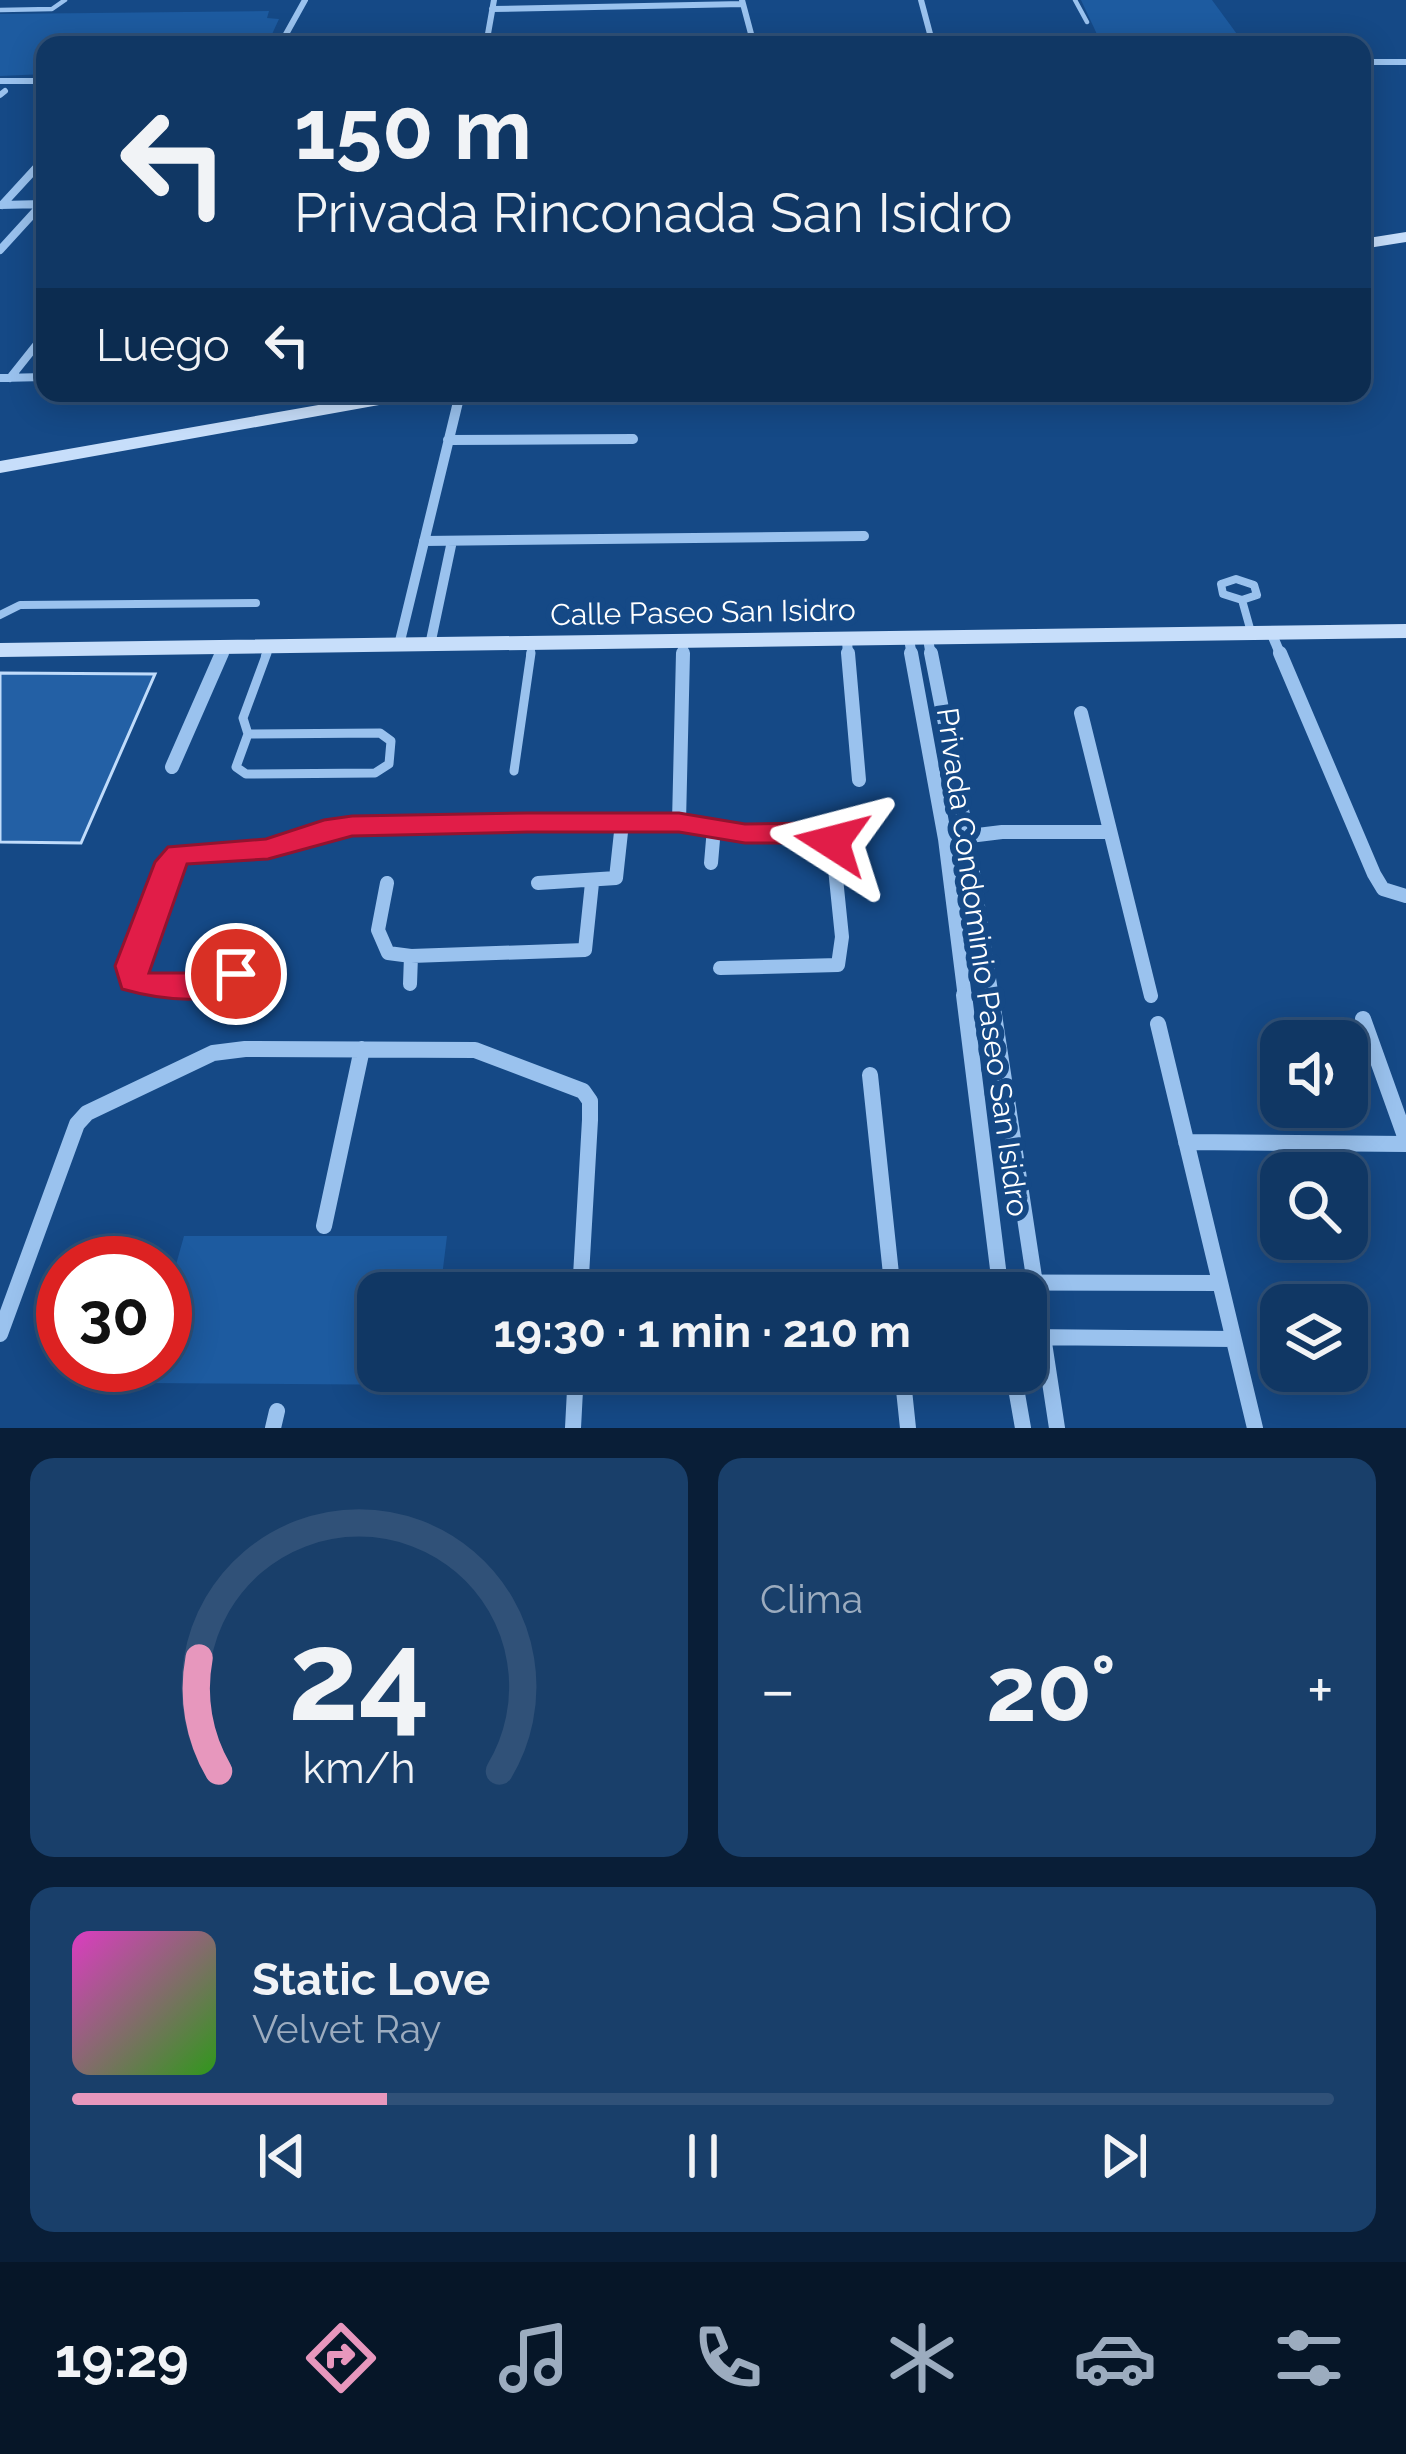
<!DOCTYPE html>
<html lang="es">
<head>
<meta charset="utf-8">
<style>
  body { margin:0; font-family:Raleway,sans-serif; background:#193f6a; color:#f1f3f6; height:100vh; display:flex; flex-direction:column; font-size:45px; white-space:nowrap }
  * { box-sizing:border-box; margin:0 }
  p { font-size:39px; color:#9cacbf }
  .icon { flex:none; width:66px; height:66px; fill:none; stroke:currentColor; stroke-width:2; stroke-linecap:round; stroke-linejoin:round }
  .map { position:relative; height:1428px; overflow:hidden }
  .details { display:flex; flex-direction:column; gap:30px; padding:30px; background:#091e37; flex:1 }
  .details>* { flex:none }
  .hud { position:absolute; left:36px; top:36px; width:1335px; height:366px; border-radius:24px; box-shadow:0 6px 30px #0003,0 0 0 3px #305178; background:#103764; color:#f1f3f6; overflow:hidden }
  .tools { position:absolute; left:1260px; top:1020px; display:grid; gap:24px }
  .tools a { display:grid; place-items:center; width:108px; height:108px; border-radius:24px; background:#103764; box-shadow:0 6px 30px #0003,0 0 0 3px #305178; font-size:60px }
  .speed { position:absolute; left:36px; top:1236px; display:flex; gap:24px; font-size:60px; font-weight:700; text-align:center }
  .speed>* { display:grid; place-content:center; width:156px; height:156px; border-radius:50%; background:#103764; box-shadow:0 6px 30px #0003,0 0 0 3px #305178; line-height:1 }
  .speed .limit { border:18px solid #d22; background:#fff; color:#111 }
  .pin { position:absolute; display:grid; place-items:center; width:102px; height:102px; color:#fff; margin:-51px; border:6px solid #fff; border-radius:50%; box-shadow:0 3px 12px #0007 }
  .me { position:absolute; width:132px; margin:-66px; rotate:279deg; stroke-linejoin:round; filter:drop-shadow(0 0 9px #0008) }
  .turn { display:flex; align-items:center; gap:42px; height:252px; padding:0 60px; font-size:54px }
  .turn .icon { width:156px; height:156px; stroke-width:2.5 }
  .turn b { display:block; font-size:84px; line-height:102px }
  .then { display:flex; align-items:center; height:114px; padding:0 60px; background:#0003; gap:24px; font-size:45px }
  .big { font-size:90px; font-weight:700; line-height:1.1 }
  .details .card { flex:1; display:flex; flex-direction:column; justify-content:center; gap:18px; min-width:0; padding:0 42px; border-radius:24px; background:#193f6a }
  .details .dial { align-items:center; gap:0 }
  .dial svg { height:312px; overflow:visible; fill:none; stroke:#305178; stroke-width:7; stroke-linecap:round; text-anchor:middle }
  .dial text { fill:#f1f3f6; stroke:none }
  .song { display:flex; align-items:center; gap:36px }
  .cover { width:144px; height:144px; border-radius:18px; background:linear-gradient(135deg,hsl(310 70% 55%),hsl(110 70% 35%)) }
  .played { height:12px; border-radius:6px; background:linear-gradient(90deg,#e797bd 25%,#305178 25%) }
  .keys { display:flex; justify-content:space-around; direction:ltr }
  .heat { display:flex; justify-content:space-between; align-items:center; font-size:66px; direction:ltr }
  .details .tiles { flex:1; display:grid; gap:30px; grid-template-columns:1fr 1fr }
  .card:last-child { grid-column:span 2 }
  .trip { position:absolute; left:357px; top:1272px; width:690px; height:120px; border-radius:24px; background:#103764; box-shadow:0 6px 30px #0003,0 0 0 3px #305178; font-weight:700; line-height:120px; text-align:center }
  .menu { display:flex; height:192px; justify-content:space-around; align-items:center; background:#061628; color:#9cacbf }
  .menu .icon { width:84px; height:84px }
  .menu .active { color:#e797bd }
  .menu b { font-size:54px; color:#f1f3f6 }
  .map>svg:first-child { display:block }
</style>
</head>
<body>
<div class="map">
<svg width="1406" height="1428" viewBox="0 0 1406 1428">
  <rect width="100%" height="100%" fill="#154986"/>
  <path fill="#1d5ba0" d="M1081,0H1212L1245,45H1102Z
    M269,11L267,18L279,19L267,45H45V74L0,76V14Z
    M184,1236H447L440,1293H378V1371H430L429,1385L143,1383L148,1365H165V1304Z"/>
  <path fill="#2360a5" stroke="#c0dcfb" stroke-width="3" d="M0,673L155,674L81,843L0,842Z"/>
  <g fill="none" stroke-linecap="round" stroke-linejoin="round">
    <path stroke="#9ac2ee" stroke-width="4.5" d="M1075,0L1087,22
      M0,10L52,9L65,0"/>
    <path stroke="#9ac2ee" stroke-width="8" d="M1236,579L1254,585L1257,595L1242,600L1223,594L1221,584Z
      M1242,600L1251,632
      M0,615L20,605L256,603
      M265,656L269,646
      M530,656L532,643"/>
    <path stroke="#9ac2ee" stroke-width="9" d="M380,733L391,741L389,764L375,773L246,774L236,767L248,734Z
      M248,734L243,718L267,653
      M514,771L531,653"/>
    <path stroke="#9ac2ee" stroke-width="6" d="M742,0L754,45
      M921,0L933,45
      M492,9L743,4
      M280,45L305,0
      M486,45L494,0
      M1362,62H1406
      M0,81H45
      M0,95L5,91
      M33,171L45,158"/>
    <path stroke="#9ac2ee" stroke-width="8" d="M0,205L44,204
      M2,205L36,168
      M0,250L42,204
      M0,378L45,377
      M10,378L45,334"/>
    <path stroke="#9ac2ee" stroke-width="10" d="M448,440L633,439
      M424,541L864,536
      M1271,632L1281,656
      M909,639L912,656
      M928,639L931,656
      M847,640L848,656
      M399,645L458,402
      M430,645L452,541
      M221,656L225,647
      M683,656V642"/>
    <path stroke="#9ac2ee" stroke-width="14" d="M848,653L859,780
      M911,653L945,839L965,998
      M931,653L968,840L992,998
      M1280,653L1374,874L1383,889L1406,896
      M1081,713L1151,996
      M172,767L222,653
      M679,822L683,653
      M945,839L1002,832H1110
      M711,863L714,828
      M387,883L378,930L388,953L411,956L585,950L592,883
      M538,883L616,878L622,823
      M248,937L236,974L222,983L143,985L130,973L170,862L178,855L268,849L352,826L679,822L745,833H818L832,839L842,937L838,965L720,968
      M410,984L411,956"/>
    <path stroke="#9ac2ee" stroke-width="16" d="M964,995L1001,1293
      M991,995L1057,1428
      M1363,1019L1406,1139
      M1158,1024L1255,1428
      M870,1075L893,1293
      M1186,1142L1406,1144
      M324,1226L362,1049
      M892,1282L1220,1283
      M0,1334L77,1124L87,1113L213,1053L245,1049L475,1050L583,1091L590,1101V1120L580,1293
      M1026,1337L1233,1339
      M902,1371L908,1428
      M1013,1371L1023,1428
      M273,1428L277,1411
      M573,1428L576,1371"/>
    <path fill="#c7defa" fill-rule="evenodd" d="M1406,232V242L1362,249V239Z
      M387,393H427L418,398L0,473V461Z
      M1406,624V638L0,657V643Z"/>
  </g>
  <path fill="#e11d48" stroke="#92132f" stroke-width="3" d="M527,813H679L745,824L818,823L847,842L832,852L812,843H745L679,832H527L352,836L268,859L187,864L149,973H210L236,962L247,966L252,974C229,1011 157,999 122,989L115,966L155,862L168,847L266,839L324,820L352,816Z"/>
  <g text-anchor="middle" dominant-baseline="central" stroke-width="12" stroke-linejoin="round" paint-order="stroke">
    <g font-size="30" fill="#fff" stroke="#154986">
      <text transform="translate(703 612) rotate(-1)">Calle Paseo San Isidro</text>
      <text transform="translate(983 962) rotate(82)">Privada Condominio Paseo San Isidro</text>
    </g>
  </g>
</svg>
<div class="tools">
<a><svg class="icon" aria-label="sound" viewBox="0 0 24 24"><path d="M4 9h4l5-4v14l-5-4H4zM17 9q2 3 0 6"/></svg></a>
<a><svg class="icon" aria-label="search" viewBox="0 0 24 24"><circle cx="10" cy="10" r="6"/><path d="M15 15l6 6"/></svg></a>
<a><svg class="icon" aria-label="layers" viewBox="0 0 24 24"><path d="M12 4l9 5-9 5-9-5zM3 14l9 5 9-5"/></svg></a>
</div>
<div class="speed"><div class="limit">30</div></div>
<div class="pin" style="left:236px;top:974px;background:#d93025"><svg class="icon" aria-label="arrive" viewBox="0 0 24 24"><path d="M6 21V4h12l-3 4 3 4H6"/></svg></div>
<svg class="me" style="left:832px;top:842px" viewBox="-20 -20 40 40"><path d="M0-17L14 15 0 8-14 15z" fill="#e11d48" stroke="#fff" stroke-width="4"/></svg>
<div class="trip">19:30 · 1 min · 210 m</div>
<div class="hud">
<div class="turn"><svg class="icon" aria-label="left" viewBox="0 0 24 24"><path d="M17 20v-9H6M10 6l-5 5 5 5"/></svg><div><b>150 m</b>Privada Rinconada San Isidro</div></div>
<div class="then">Luego<svg class="icon" aria-label="left" viewBox="0 0 24 24"><path d="M17 20v-9H6M10 6l-5 5 5 5"/></svg></div>
</div>
</div>
<section class="details">
<div class="tiles">
<div class="card dial"><svg viewBox="0 0 100 80">
<path d="M14 69A42 42 0 1 1 86 69"/>
<path d="M14 69A42 42 0 0 1 9 40" stroke="#e797bd"/>
<text x="50" y="56" font-size="32" font-weight="700">24</text>
<text x="50" y="72" font-size="11">km/h</text>
</svg></div>
<div class="card"><p>Clima</p>
<div class="heat"><a>−</a><b class="big">20°</b><a>+</a></div>
</div>
<div class="card">
<div class="song"><i class="cover"></i><div><b>Static Love</b><p>Velvet Ray</p></div></div>
<div class="played"></div>
<div class="keys"><svg class="icon" aria-label="previous" viewBox="0 0 24 24"><path d="M18 5L8 12l10 7zM5 5v14"/></svg><svg class="icon" aria-label="pause" viewBox="0 0 24 24"><path d="M8 5v14M16 5v14"/></svg><svg class="icon" aria-label="next" viewBox="0 0 24 24"><path d="M6 5l10 7-10 7zM19 5v14"/></svg></div>
</div>
</div>
</section>
<nav class="menu">
<b>19:29</b>
<svg class="icon active" aria-label="directions" viewBox="0 0 24 24"><path d="M12 3l9 9-9 9-9-9zM9 14v-3h6M13 9l2 2-2 2"/></svg>
<svg class="icon" aria-label="music" viewBox="0 0 24 24"><path d="M9 18V5l10-2v13"/><circle cx="6" cy="18" r="3"/><circle cx="16" cy="16" r="3"/></svg>
<svg class="icon" aria-label="phone" viewBox="0 0 24 24"><path d="M5 4h4l2 5-3 2q2 4 5 5l2-3 5 2v4C11 20 4 13 5 4z"/></svg>
<svg class="icon" aria-label="climate" viewBox="0 0 24 24"><path d="M12 3v18M4 7l16 10M4 17L20 7"/></svg>
<svg class="icon" aria-label="car" viewBox="0 0 24 24"><path d="M5 17H2v-5l4-1 3-4h7l3 4 3 1v5h-3M9 17h6M6 11h13"/><circle cx="7" cy="17" r="2"/><circle cx="17" cy="17" r="2"/></svg>
<svg class="icon" aria-label="filters" viewBox="0 0 24 24"><path d="M4 7h16M4 17h16"/><circle cx="9" cy="7" r="2"/><circle cx="15" cy="17" r="2"/></svg>
</nav>
</body>
</html>
